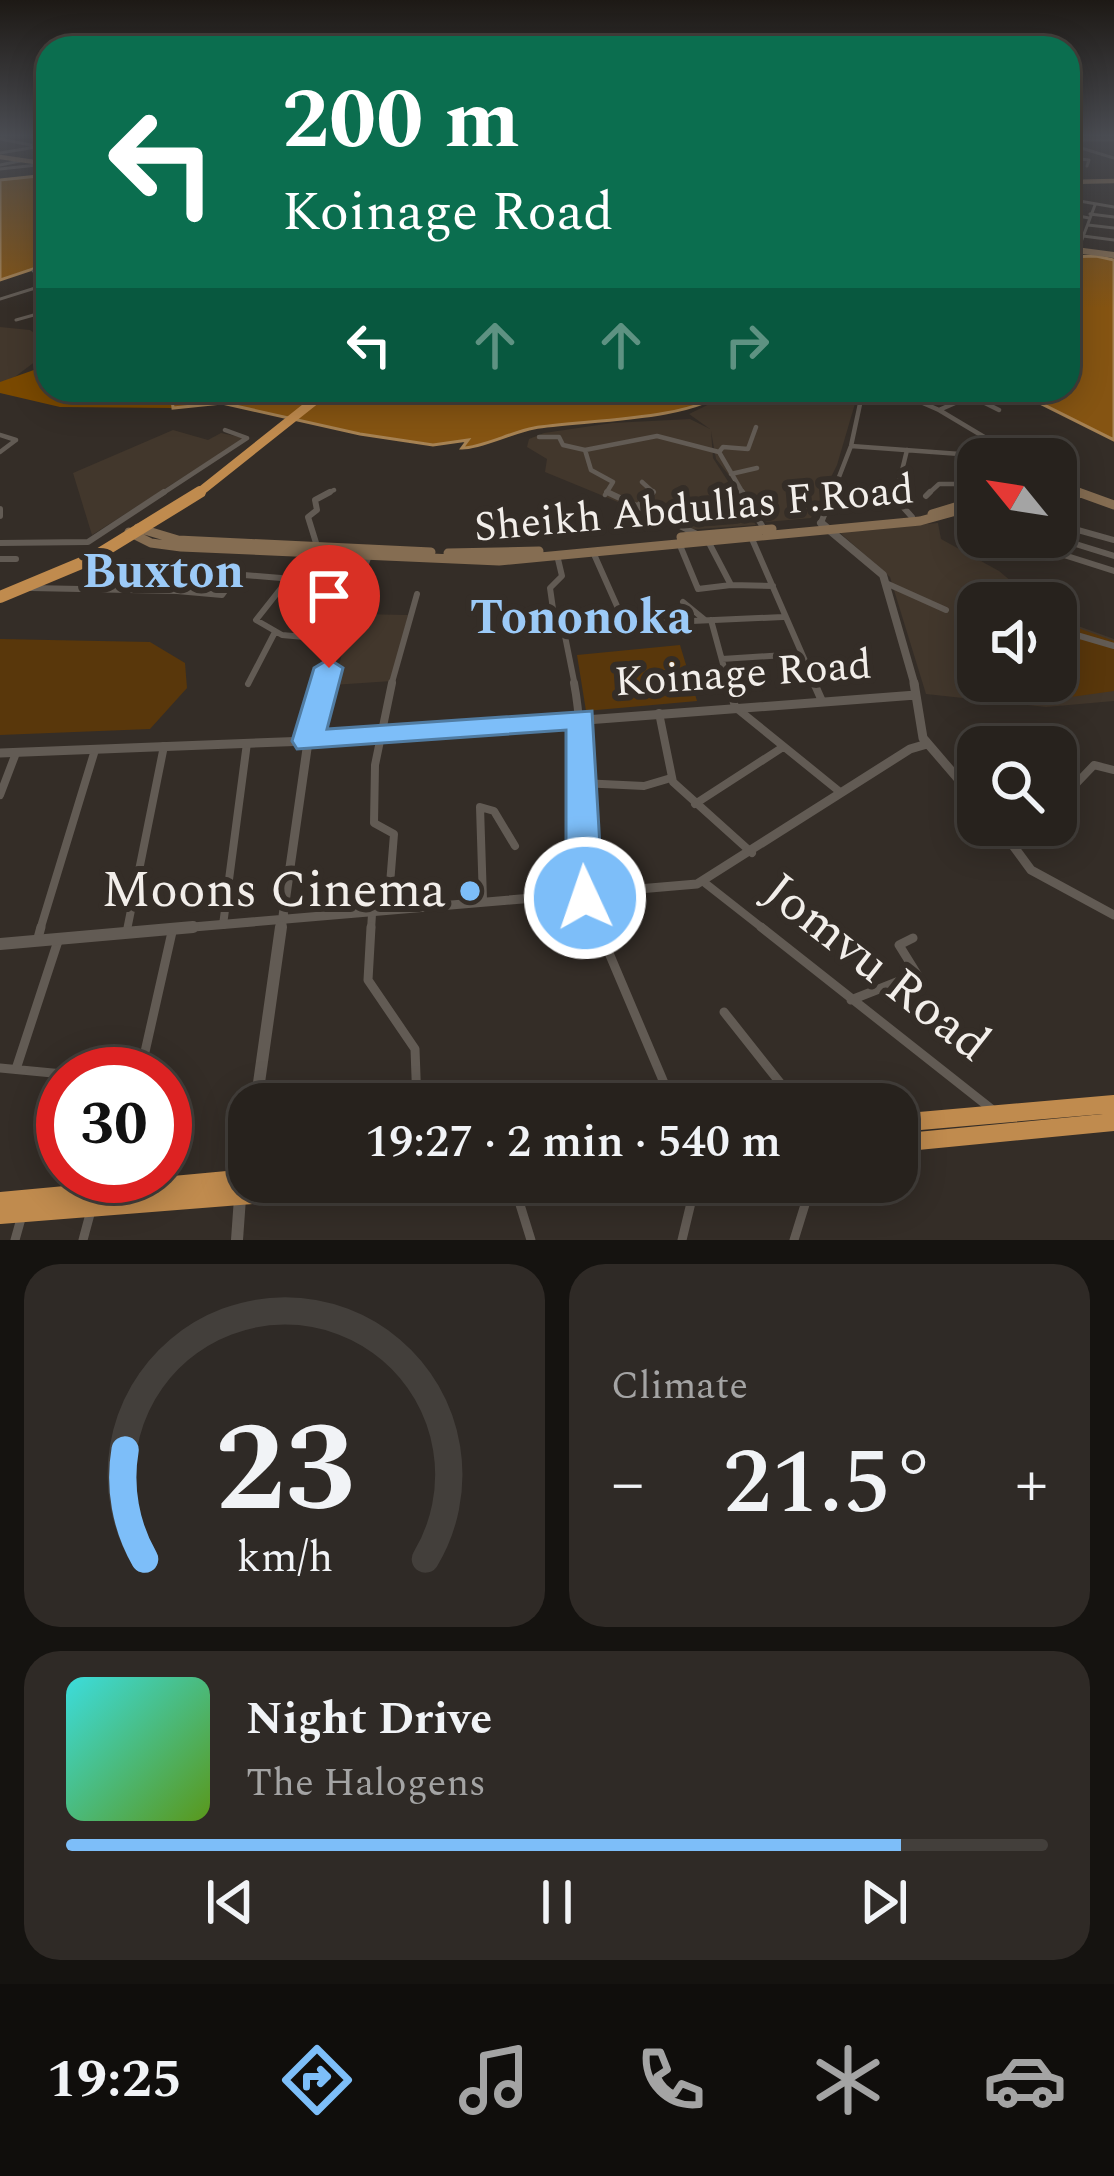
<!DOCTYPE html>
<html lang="en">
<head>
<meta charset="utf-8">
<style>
  body { margin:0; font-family:Spectral,serif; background:#2f2a26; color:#f1f3f6; height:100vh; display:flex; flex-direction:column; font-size:45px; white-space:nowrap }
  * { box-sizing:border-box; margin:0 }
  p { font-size:39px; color:#a4a4a4 }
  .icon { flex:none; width:66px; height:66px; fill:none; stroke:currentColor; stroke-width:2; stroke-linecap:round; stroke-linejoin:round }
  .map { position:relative; height:1240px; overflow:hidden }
  .drawer { display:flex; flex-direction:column; gap:24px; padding:24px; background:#151310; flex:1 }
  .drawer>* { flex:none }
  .guide { position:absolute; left:36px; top:36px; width:1044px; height:366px; border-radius:36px; box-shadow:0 6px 30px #0003,0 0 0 3px #433f3b; background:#0b6e4f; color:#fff; overflow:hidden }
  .needle { width:78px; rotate:300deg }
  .tools { position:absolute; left:957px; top:438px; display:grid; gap:24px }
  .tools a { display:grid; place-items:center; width:120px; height:120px; border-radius:24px; background:#27221d; box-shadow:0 6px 30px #0003,0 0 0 3px #433f3b; font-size:60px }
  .speed { position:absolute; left:36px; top:1047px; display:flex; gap:24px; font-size:60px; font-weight:700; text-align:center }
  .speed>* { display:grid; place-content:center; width:156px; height:156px; border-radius:50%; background:#27221d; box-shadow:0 6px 30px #0003,0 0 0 3px #433f3b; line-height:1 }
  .speed .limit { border:18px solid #d22; background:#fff; color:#111 }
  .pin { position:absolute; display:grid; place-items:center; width:102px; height:102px; color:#fff; margin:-123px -51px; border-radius:50% 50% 50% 0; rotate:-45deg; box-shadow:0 0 12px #0007 }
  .pin .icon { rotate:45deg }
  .me { position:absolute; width:132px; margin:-66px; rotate:357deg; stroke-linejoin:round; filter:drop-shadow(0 0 9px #0008) }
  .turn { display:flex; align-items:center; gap:42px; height:252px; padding:0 48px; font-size:54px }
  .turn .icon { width:156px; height:156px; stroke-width:2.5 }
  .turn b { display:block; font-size:84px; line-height:102px }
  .lanes { display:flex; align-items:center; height:114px; padding:0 48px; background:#0003; justify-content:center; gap:60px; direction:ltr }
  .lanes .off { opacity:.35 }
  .big { font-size:90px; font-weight:600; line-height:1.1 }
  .drawer .card { flex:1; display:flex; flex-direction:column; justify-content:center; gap:18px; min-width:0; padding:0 42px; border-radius:36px; background:#2f2a26 }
  .drawer .dial { align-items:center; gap:0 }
  .dial svg { height:312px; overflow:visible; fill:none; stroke:#433f3b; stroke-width:7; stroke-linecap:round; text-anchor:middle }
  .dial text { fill:#f1f3f6; stroke:none }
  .song { display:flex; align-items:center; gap:36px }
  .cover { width:144px; height:144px; border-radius:18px; background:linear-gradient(135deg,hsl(180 70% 55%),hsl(90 70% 35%)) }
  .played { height:12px; border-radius:6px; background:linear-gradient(90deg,#7dbef9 85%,#433f3b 85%) }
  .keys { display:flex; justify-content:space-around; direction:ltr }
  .heat { display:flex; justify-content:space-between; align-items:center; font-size:66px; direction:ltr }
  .drawer .tiles { flex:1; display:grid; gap:24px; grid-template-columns:1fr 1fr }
  .card:last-child { grid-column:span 2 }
  .trip { position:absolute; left:228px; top:1083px; width:690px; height:120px; border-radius:36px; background:#27221d; box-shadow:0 6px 30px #0003,0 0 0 3px #433f3b; font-weight:600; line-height:120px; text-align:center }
  .dock { display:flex; height:192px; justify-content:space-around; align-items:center; background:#100e0c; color:#a4a4a4 }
  .dock .icon { width:84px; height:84px }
  .dock .on { color:#7dbef9 }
  .dock b { font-size:54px; color:#f1f3f6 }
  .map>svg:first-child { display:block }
</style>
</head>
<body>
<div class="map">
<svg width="1114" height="1240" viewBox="0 0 1114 1240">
  <rect width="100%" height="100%" fill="#342d27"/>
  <path fill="#42372c" d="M0,327L30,330L48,343V352L0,388Z
    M738,390H859L837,465L811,518L766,522L716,459L711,431L713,458L756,525L686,530L545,472L547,459L527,447L529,439L544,433L612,423L690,419L710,429L689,414Z
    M173,430L208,440L221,433L245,438L92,535L73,473Z
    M938,523L941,539L999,571L1037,603H978V681H1056V618L1114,639V701L1046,707L926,694L890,577L839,532Z
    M354,614L408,615L392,681L333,685Z"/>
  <path fill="#59370b" d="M1056,620L1114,641V691L1035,702L1003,684L1056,681Z
    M0,639L150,642L185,663L187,688L150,729L0,735Z
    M680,645L697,701L586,711L577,655Z"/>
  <path fill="#7a4900" d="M48,365V390H155L172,398L173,408L60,407L0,393V382Z"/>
  <path fill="#855412" stroke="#a68253" stroke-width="3" d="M48,175V264L0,280V180Z
    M1096,256L1114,260V440L1014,390H1068V257Z
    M155,390H726C693,421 580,420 534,428C512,432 481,448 462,448L468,440L433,445L360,434L222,403L173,408L172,398Z"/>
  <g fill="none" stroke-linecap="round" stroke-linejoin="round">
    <path stroke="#625b54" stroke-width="3" d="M0,139L31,145
      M1068,140H1114
      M1068,144L1114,158
      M0,153L48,145
      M1072,158L1089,160L1087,166
      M0,165L20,161
      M0,169L47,164
      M1068,172L1083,182
      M1068,199L1114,207
      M1068,214L1089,218
      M1090,214L1114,217
      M1088,225L1114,228
      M1083,236L1114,240
      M1078,250L1095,205
      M33,271L48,270
      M0,299L48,284
      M16,320L48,311
      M48,332V337"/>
    <path stroke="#625b54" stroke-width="4.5" d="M44,356L48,353
      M893,390L939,410L1021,459
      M939,410L971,396L999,410
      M0,435L16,440L0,452
      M539,437H559L563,445L585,450L657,436L719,452
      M851,446L987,456L1006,450
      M585,450L591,470L613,482L605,495
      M962,468L976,495
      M731,474L757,468
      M1056,476L1078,491
      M642,482L653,492L650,495
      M160,495L247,438L225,430
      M324,495L334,490
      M744,495L719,452L723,447L748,449L756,427
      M832,495L851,446L863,390
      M896,495L907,450
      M927,495L939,484H967"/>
    <path stroke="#625b54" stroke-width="6" d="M607,492L699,535
      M742,492L764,529
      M896,492L895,498L912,517
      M975,492L978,498
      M926,496L930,492
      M638,506L653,492
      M0,509V516
      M1056,515V531
      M821,523L833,492
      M1060,525L1114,540
      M1052,537L1045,549L1114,571
      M1053,537L1114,556
      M752,539L816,686
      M0,543L88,542L164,492
      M679,543L698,589L731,585L708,541
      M317,546L308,517L317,510L315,500L330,492
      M0,559H16
      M888,584L946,610
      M731,585L773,586
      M31,588L177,591L196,571L281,578L286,582L256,620L282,635L338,640
      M177,591L222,595L238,573
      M683,602L705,620
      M711,620L729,686
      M625,624L783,617
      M1056,629L1114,646
      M519,630L555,623L550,588L562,576L557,555
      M722,659L801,654
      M248,684L275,632
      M391,686L417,594
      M575,686L565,636L625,624L593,552"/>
    <path stroke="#625b54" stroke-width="8" d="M574,683C590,764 567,855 599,930
      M729,683L735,707L840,792
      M814,683L822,701
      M659,713L673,782L752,853
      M581,783L644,786L671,778
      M1072,788L1094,765L1114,770
      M0,795L16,753
      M695,804L780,749
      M705,883L765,930
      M483,900L480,807L494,811L515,846
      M388,909L394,834L374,823L375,765L392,683
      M223,925L247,743
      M40,930L95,750
      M127,930L164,746
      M371,930L372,914"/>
    <path stroke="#625b54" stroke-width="9" d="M371,927L368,980L415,1049L417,1104
      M598,927L673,1104
      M761,927L994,1111
      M38,938L41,927
      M851,1000L917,974L899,945L913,938
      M724,1012L797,1104
      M0,1068L63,1074
      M16,1069L58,941
      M140,1074L172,932
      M513,1182L531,1240
      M15,1240L22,1215
      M83,1240L90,1214
      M682,1240L696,1182
      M794,1240L812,1182"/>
    <path stroke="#625b54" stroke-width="8" d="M821,523L883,575L915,686
      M323,686L368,555"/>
    <path stroke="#625b54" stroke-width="9" d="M914,683L923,738L978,802
      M0,753L308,741L916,695
      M998,825L1031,870L1114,915
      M158,930L697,884L910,749L927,744
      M281,930L311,721L324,683"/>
    <path stroke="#625b54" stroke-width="12" d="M0,944L193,927
      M256,1104L281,927
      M243,1178L249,1145
      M237,1240L240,1198"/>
    <path stroke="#856d52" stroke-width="4.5" d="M0,157L48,164
      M1068,182L1114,181"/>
    <path stroke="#856d52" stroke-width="6" d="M1068,249L1114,255
      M1061,495H1087"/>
    <path stroke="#856d52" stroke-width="9" d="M1078,492L1114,505
      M1056,496L1077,492
      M932,514L978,500
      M138,528L178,540L431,552
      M129,532L151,543L181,547L499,561L920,521L978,505
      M681,537L772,529
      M448,553L539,551"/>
    <path stroke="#c08b4e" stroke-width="9" d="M196,495L328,390"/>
    <path stroke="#c08b4e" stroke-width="12" d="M0,597L91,559L200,492"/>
    <path stroke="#c08b4e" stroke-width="18" d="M897,1123L1114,1104
      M897,1143L1114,1122
      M0,1201L249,1178
      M0,1215L418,1182"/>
  </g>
  <linearGradient id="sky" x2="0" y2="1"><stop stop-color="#1d1915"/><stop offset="0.44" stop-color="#4a4c52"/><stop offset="1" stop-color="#4a4c52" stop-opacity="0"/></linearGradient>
  <rect width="1114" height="308" fill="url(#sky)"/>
  <path fill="#7dbef9" stroke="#517ca2" stroke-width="3" d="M329,659L343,668L327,729L592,711L603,898L598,908L585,912L572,908L566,898V730L297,749L292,741L314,668Z"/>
  <circle fill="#7dbef9" stroke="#342d27" stroke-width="4.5" cx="470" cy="891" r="12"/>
  <g text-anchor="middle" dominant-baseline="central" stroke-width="12" stroke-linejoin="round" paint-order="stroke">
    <g font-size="42" fill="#f2eeea" stroke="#342d27">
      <text transform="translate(694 509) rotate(-5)">Sheikh Abdullas F.Road</text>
      <text transform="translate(743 674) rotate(-4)">Koinage Road</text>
    </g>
    <g font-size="48" font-weight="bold" fill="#9ccaf7" stroke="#342d27">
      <text x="163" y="572">Buxton</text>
      <text x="581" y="618">Tononoka</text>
    </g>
    <g font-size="51" fill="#f2eeea" stroke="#342d27" text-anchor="end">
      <text x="446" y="891">Moons Cinema</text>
    </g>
    <g font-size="51" fill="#f2eeea" stroke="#342d27">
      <text transform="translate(876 968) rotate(38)">Jomvu Road</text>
    </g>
  </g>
</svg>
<div class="tools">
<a><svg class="needle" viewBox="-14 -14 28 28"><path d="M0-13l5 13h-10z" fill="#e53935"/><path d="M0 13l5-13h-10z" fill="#a4a4a4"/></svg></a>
<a><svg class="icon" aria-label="sound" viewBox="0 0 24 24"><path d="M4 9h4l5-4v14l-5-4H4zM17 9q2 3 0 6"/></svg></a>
<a><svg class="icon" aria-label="search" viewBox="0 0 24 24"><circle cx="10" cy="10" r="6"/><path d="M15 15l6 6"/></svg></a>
</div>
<div class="speed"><div class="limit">30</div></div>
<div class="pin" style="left:329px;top:668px;background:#d93025"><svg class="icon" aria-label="arrive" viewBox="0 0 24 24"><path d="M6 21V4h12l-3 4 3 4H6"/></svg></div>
<svg class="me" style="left:585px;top:898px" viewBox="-20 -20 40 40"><circle r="17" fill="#7dbef9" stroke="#fff" stroke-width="3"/><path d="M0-11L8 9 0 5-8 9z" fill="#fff"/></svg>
<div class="trip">19:27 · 2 min · 540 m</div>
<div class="guide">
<div class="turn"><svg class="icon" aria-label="left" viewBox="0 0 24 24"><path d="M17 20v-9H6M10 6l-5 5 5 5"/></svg><div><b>200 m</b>Koinage Road</div></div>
<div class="lanes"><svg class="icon" aria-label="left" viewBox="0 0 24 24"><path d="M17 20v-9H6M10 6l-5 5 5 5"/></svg><svg class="icon off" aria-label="ahead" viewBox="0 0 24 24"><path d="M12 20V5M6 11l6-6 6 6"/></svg><svg class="icon off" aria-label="ahead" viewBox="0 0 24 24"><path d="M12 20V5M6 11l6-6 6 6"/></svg><svg class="icon off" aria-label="right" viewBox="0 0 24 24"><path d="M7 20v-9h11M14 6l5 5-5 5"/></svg></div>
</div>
</div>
<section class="drawer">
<div class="tiles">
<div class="card dial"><svg viewBox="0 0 100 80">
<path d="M14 69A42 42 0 1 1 86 69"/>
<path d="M14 69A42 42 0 0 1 9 41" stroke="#7dbef9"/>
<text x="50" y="56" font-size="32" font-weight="700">23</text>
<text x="50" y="72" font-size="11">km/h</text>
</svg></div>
<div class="card"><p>Climate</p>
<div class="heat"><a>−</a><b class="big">21.5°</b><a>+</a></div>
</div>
<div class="card">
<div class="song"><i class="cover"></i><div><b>Night Drive</b><p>The Halogens</p></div></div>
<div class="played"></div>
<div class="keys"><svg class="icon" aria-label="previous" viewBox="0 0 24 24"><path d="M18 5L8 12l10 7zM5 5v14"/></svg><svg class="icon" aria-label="pause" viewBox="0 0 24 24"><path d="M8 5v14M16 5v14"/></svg><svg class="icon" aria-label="next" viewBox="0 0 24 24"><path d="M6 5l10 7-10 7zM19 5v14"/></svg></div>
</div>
</div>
</section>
<nav class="dock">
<b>19:25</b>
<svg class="icon on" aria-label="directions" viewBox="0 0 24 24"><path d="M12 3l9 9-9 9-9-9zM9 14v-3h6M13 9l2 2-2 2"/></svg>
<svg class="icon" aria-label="music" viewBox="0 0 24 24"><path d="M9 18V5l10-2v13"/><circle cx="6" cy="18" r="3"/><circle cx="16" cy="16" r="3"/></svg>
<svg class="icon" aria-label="phone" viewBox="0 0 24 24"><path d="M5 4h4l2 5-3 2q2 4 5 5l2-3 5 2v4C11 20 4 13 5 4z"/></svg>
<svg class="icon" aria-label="climate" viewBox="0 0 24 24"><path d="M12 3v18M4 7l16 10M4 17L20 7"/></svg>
<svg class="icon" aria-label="car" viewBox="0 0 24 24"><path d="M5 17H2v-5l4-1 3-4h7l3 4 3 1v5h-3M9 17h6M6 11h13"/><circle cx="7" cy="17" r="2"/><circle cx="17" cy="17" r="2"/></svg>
</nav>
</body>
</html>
